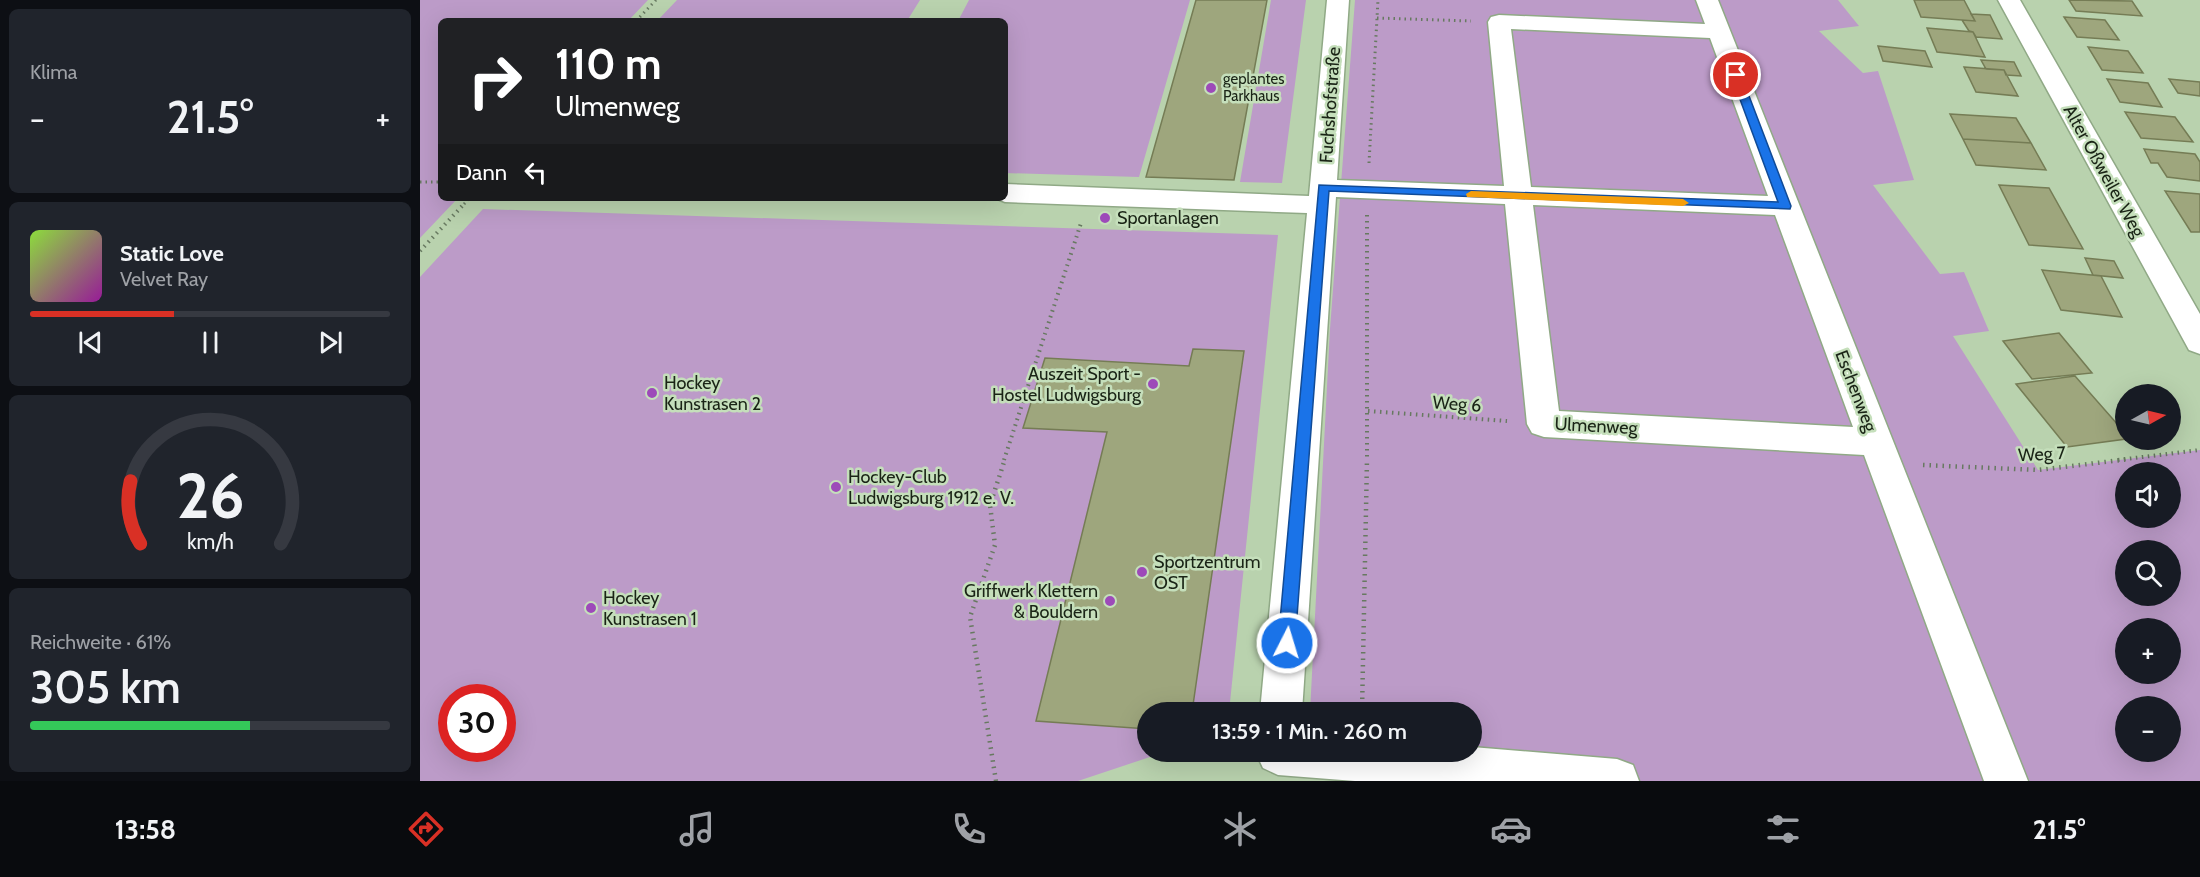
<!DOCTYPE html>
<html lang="de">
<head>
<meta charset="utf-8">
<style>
  body { margin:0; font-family:Cabin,sans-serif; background:#20242c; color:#f1f3f6; height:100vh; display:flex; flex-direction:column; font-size:22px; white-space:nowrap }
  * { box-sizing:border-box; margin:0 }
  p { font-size:20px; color:#9ea1a6 }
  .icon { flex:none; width:33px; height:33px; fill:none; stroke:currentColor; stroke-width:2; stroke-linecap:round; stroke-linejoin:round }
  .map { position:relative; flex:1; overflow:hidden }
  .side { display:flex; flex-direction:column; gap:9px; padding:9px; background:#0d0f14; width:420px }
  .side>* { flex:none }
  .hud { position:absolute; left:18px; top:18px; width:570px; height:183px; border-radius:9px; box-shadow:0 6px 24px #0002; background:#202124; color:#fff; overflow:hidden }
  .needle { width:39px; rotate:82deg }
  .fabs { position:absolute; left:1695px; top:384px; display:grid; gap:12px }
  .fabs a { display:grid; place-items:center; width:66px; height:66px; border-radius:50%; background:#171b24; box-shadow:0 6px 24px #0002; font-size:30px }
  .speed { position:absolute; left:18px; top:684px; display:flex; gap:12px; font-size:30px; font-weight:700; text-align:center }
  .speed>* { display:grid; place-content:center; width:78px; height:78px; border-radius:50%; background:#171b24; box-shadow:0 6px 24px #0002; line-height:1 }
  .speed .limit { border:9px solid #d22; background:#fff; color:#111 }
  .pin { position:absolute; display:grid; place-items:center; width:51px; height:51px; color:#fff; margin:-26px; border:3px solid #fff; border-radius:50%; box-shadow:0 2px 6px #0007 }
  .me { position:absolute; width:66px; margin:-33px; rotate:5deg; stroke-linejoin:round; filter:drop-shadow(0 0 4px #0008) }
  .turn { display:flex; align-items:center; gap:21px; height:126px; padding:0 18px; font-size:27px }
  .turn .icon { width:78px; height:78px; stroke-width:2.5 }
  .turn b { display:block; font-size:42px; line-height:51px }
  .then { display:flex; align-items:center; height:57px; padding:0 18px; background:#0003; gap:12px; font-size:22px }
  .big { font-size:45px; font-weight:600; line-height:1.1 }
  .side .tile { flex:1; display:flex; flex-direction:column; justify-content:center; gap:9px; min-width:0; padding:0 21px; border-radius:9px; background:#20242c }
  .side .dial { align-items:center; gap:0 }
  .dial svg { height:156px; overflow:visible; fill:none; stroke:#363941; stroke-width:7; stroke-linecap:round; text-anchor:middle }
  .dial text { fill:#f1f3f6; stroke:none }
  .song { display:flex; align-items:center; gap:18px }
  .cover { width:72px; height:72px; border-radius:9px; background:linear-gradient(135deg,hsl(90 70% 55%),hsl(300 70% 35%)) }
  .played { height:6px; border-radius:3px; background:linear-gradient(90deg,#d93025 40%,#363941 40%) }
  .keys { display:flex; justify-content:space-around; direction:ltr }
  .heat { display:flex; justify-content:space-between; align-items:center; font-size:33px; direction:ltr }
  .charge { height:9px; border-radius:4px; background:linear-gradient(90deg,#34c759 61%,#363941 0) }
  .trip { position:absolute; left:717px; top:702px; width:345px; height:60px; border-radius:30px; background:#171b24; box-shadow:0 6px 24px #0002; font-weight:600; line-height:60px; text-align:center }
  .tabs { display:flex; height:96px; justify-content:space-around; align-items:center; background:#090b0e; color:#9ea1a6 }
  .tabs .icon { width:42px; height:42px }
  .tabs .current { color:#d93025 }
  .tabs b { font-size:27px; color:#f1f3f6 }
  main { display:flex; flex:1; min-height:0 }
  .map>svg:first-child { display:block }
</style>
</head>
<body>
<main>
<section class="side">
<div class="tile"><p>Klima</p>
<div class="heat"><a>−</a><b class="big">21.5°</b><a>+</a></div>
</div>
<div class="tile">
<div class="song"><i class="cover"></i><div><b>Static Love</b><p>Velvet Ray</p></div></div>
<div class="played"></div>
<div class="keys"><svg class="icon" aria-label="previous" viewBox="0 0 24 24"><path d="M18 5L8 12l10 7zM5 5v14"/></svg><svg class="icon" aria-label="pause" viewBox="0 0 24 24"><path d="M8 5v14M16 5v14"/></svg><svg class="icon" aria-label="next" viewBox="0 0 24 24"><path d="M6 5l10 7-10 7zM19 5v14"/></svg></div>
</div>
<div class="tile dial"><svg viewBox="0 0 100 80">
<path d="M14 69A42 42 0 1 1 86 69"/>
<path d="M14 69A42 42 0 0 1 9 37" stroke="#d93025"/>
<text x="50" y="56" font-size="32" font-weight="700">26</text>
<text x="50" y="72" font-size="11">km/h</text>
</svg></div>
<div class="tile"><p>Reichweite · 61%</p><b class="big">305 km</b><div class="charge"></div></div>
</section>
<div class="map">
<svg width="1780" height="781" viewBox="0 0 1780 781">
  <rect width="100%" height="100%" fill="#b9d2ae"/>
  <path fill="#bc9bc8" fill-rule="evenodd" d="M0,0H228L208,21H21V198H38L0,238Z
    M257,0H500L487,21H237Z
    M549,0H770L719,177L585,173V21H538Z
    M851,0H886L862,183L820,182Z
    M935,0H1418L1439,26L1399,31L1443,73L1458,71L1494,180L1453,185L1520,274L1544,272L1569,331L1533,336L1618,470L1780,450V781H1197L941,759L928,752H1052V712H890L910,329ZM1706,472H1750V518H1706ZM1706,550H1750V596H1706ZM1706,628H1750V674H1706ZM1706,706H1750V752H1706Z
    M63,209L858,235L809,712H728V752H745L658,781H0V277ZM32,698H82V748H32Z"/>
  <path fill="#9ea67d" stroke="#757c55" stroke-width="1.5" d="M776,0H847L814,180L726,177Z
    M1494,0H1544L1555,21L1501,17Z
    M1649,0L1712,1L1722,16L1656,11Z
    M1551,14L1570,15L1582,39L1556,37L1553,32L1549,31L1542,20L1555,21Z
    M1644,17L1685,20L1699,40L1657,37Z
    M1507,28L1553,32L1565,57L1517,52Z
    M1458,46L1505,51L1512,67L1463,61Z
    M1668,47L1708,51L1723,73L1682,70Z
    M1561,60L1594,62L1601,76L1586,75L1584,70L1566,69Z
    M1544,67L1584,70L1598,96L1556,92Z
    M1687,79L1728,83L1742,107L1700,102Z
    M1749,79L1780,82V96L1758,93Z
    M1705,112L1755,117L1773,142L1721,138Z
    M1530,114L1596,118L1611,143L1543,139Z
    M1543,139L1611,143L1626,170L1556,165Z
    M1724,149L1775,154L1780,162V181L1747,177L1738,163H1731Z
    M1579,185L1629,188L1663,249L1609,245Z
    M1745,191L1780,194V232H1771Z
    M1665,258L1694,261L1703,278L1673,275Z
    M1622,270L1681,276L1702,317L1641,310Z
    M1639,333L1672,373L1612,379L1583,341Z
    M773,349L824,351L772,712H728V729L616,721L687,432L603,428L625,358L769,366Z
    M1655,376L1706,434V439L1647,447L1596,384Z"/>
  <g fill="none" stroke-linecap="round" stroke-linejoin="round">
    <g stroke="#90a986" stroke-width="3">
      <path id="minor" d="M907,0H929L917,180L1084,186L1068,22L1071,17L1079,15L1285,24L1276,0H1298L1608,781H1564L1444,455L1124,437L1112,433L1107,424L1085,204L916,197L882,712H840L887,213L585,202L575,198H585V184L889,196ZM1091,29L1290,38L1348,196L1111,187ZM1113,205L1355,215L1433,427L1139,411Z
        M1578,0H1600L1780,314V354L1769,350Z
        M1052,747L1197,759L1213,765L1219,781H935L858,775L843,768L836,753L1052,752Z"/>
    </g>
    <path stroke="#677960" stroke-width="3" stroke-dasharray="1.5 4" stroke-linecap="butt" d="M957,18L1051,21
      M216,21L236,0
      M949,163L958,0
      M0,182H21
      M44,204L50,198"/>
    <path stroke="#677960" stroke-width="4" stroke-dasharray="1.5 4.5" stroke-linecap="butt" d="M947,215V460
      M0,251L45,203
      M948,411L1087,421
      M584,460L661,223
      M1698,460L1780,450"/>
    <path stroke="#677960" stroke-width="4.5" stroke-dasharray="1.5 5" stroke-linecap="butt" d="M1503,465L1618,470L1710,459
      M942,712L947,459
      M576,781L550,617L575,545L570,505L585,459"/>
    <use href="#minor" fill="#fff" fill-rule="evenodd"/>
  </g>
  <path fill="#1a73e8" stroke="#114b97" stroke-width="1.5" d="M1312,73L1321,75L1371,206L1370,209L909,191L875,643L873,649L867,651L861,649L858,643L899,185L1358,202L1311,75Z"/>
  <path fill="#f59e0b" d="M1051,191L1263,199L1269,203L1263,206L1047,197L1046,194Z"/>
  <g fill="#9d4ab9" stroke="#c5dfbb" stroke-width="2">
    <circle cx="791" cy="88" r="6"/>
    <circle cx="685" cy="218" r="6"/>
    <circle cx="733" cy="384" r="6"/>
    <circle cx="232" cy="393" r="6"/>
    <circle cx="416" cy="487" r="6"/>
    <circle cx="722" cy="572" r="6"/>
    <circle cx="690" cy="601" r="6"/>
    <circle cx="171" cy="608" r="6"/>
  </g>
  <g text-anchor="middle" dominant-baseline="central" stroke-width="5" stroke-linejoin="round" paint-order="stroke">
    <g font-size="15" fill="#1a2416" stroke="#c5dfbb" text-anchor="start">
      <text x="803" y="79">geplantes<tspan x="803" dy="17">Parkhaus</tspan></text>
    </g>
    <g font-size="18" fill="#1a2416" stroke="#c5dfbb">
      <text transform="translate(910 105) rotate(-86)">Fuchshofstraße</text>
      <text transform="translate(1684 171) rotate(61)">Alter Oßweiler Weg</text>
      <text transform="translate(1436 391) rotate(69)">Eschenweg</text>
      <text transform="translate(1037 404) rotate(4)">Weg 6</text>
      <text transform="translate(1176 426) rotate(3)">Ulmenweg</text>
      <text transform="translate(1622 454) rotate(-3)">Weg 7</text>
    </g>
    <g font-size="18" fill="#1a2416" stroke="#c5dfbb" text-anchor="start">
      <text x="697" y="218">Sportanlagen</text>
      <text x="721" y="374" text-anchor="end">Auszeit Sport -<tspan x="721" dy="21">Hostel Ludwigsburg</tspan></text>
      <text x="244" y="383">Hockey<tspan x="244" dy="21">Kunstrasen 2</tspan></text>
      <text x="428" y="477">Hockey-Club<tspan x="428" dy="21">Ludwigsburg 1912 e. V.</tspan></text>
      <text x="734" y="562">Sportzentrum<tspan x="734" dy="21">OST</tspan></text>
      <text x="678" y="591" text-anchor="end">Griffwerk Klettern<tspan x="678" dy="21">&amp; Bouldern</tspan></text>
      <text x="183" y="598">Hockey<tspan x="183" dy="21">Kunstrasen 1</tspan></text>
    </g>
  </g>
</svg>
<div class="fabs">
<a><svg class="needle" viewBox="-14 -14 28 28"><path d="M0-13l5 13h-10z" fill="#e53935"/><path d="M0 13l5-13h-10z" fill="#9ea1a6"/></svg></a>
<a><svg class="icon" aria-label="sound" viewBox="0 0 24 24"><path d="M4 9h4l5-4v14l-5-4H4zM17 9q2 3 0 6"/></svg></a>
<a><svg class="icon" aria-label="search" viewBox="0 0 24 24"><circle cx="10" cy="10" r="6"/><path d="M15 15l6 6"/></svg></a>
<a>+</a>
<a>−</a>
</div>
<div class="speed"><div class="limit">30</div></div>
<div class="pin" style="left:1316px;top:75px;background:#d93025"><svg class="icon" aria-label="arrive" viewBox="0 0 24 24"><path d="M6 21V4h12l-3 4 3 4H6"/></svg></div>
<svg class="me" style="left:867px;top:643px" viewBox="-20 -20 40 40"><circle r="17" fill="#1a73e8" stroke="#fff" stroke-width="3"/><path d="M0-11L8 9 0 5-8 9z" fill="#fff"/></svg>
<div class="trip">13:59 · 1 Min. · 260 m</div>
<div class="hud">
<div class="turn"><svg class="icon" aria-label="right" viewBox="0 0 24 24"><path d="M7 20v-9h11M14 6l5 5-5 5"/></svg><div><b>110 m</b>Ulmenweg</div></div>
<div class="then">Dann<svg class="icon" aria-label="left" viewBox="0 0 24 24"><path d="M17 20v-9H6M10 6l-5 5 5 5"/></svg></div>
</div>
</div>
</main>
<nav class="tabs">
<b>13:58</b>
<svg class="icon current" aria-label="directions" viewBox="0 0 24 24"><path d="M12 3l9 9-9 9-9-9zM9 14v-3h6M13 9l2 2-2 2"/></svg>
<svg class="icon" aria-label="music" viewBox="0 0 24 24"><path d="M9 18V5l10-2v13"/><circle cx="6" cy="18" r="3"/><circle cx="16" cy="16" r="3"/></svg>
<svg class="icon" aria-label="phone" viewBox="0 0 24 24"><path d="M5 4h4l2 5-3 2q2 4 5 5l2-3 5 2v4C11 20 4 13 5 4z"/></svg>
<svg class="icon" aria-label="climate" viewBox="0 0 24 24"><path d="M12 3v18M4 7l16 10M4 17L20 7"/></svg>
<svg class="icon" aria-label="car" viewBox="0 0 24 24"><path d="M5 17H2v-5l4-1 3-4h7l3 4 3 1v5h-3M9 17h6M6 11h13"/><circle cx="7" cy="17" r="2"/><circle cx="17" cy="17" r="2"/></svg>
<svg class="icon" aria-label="filters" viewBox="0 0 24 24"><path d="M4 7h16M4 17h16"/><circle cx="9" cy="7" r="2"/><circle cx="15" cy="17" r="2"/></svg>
<b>21.5°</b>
</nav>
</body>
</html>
